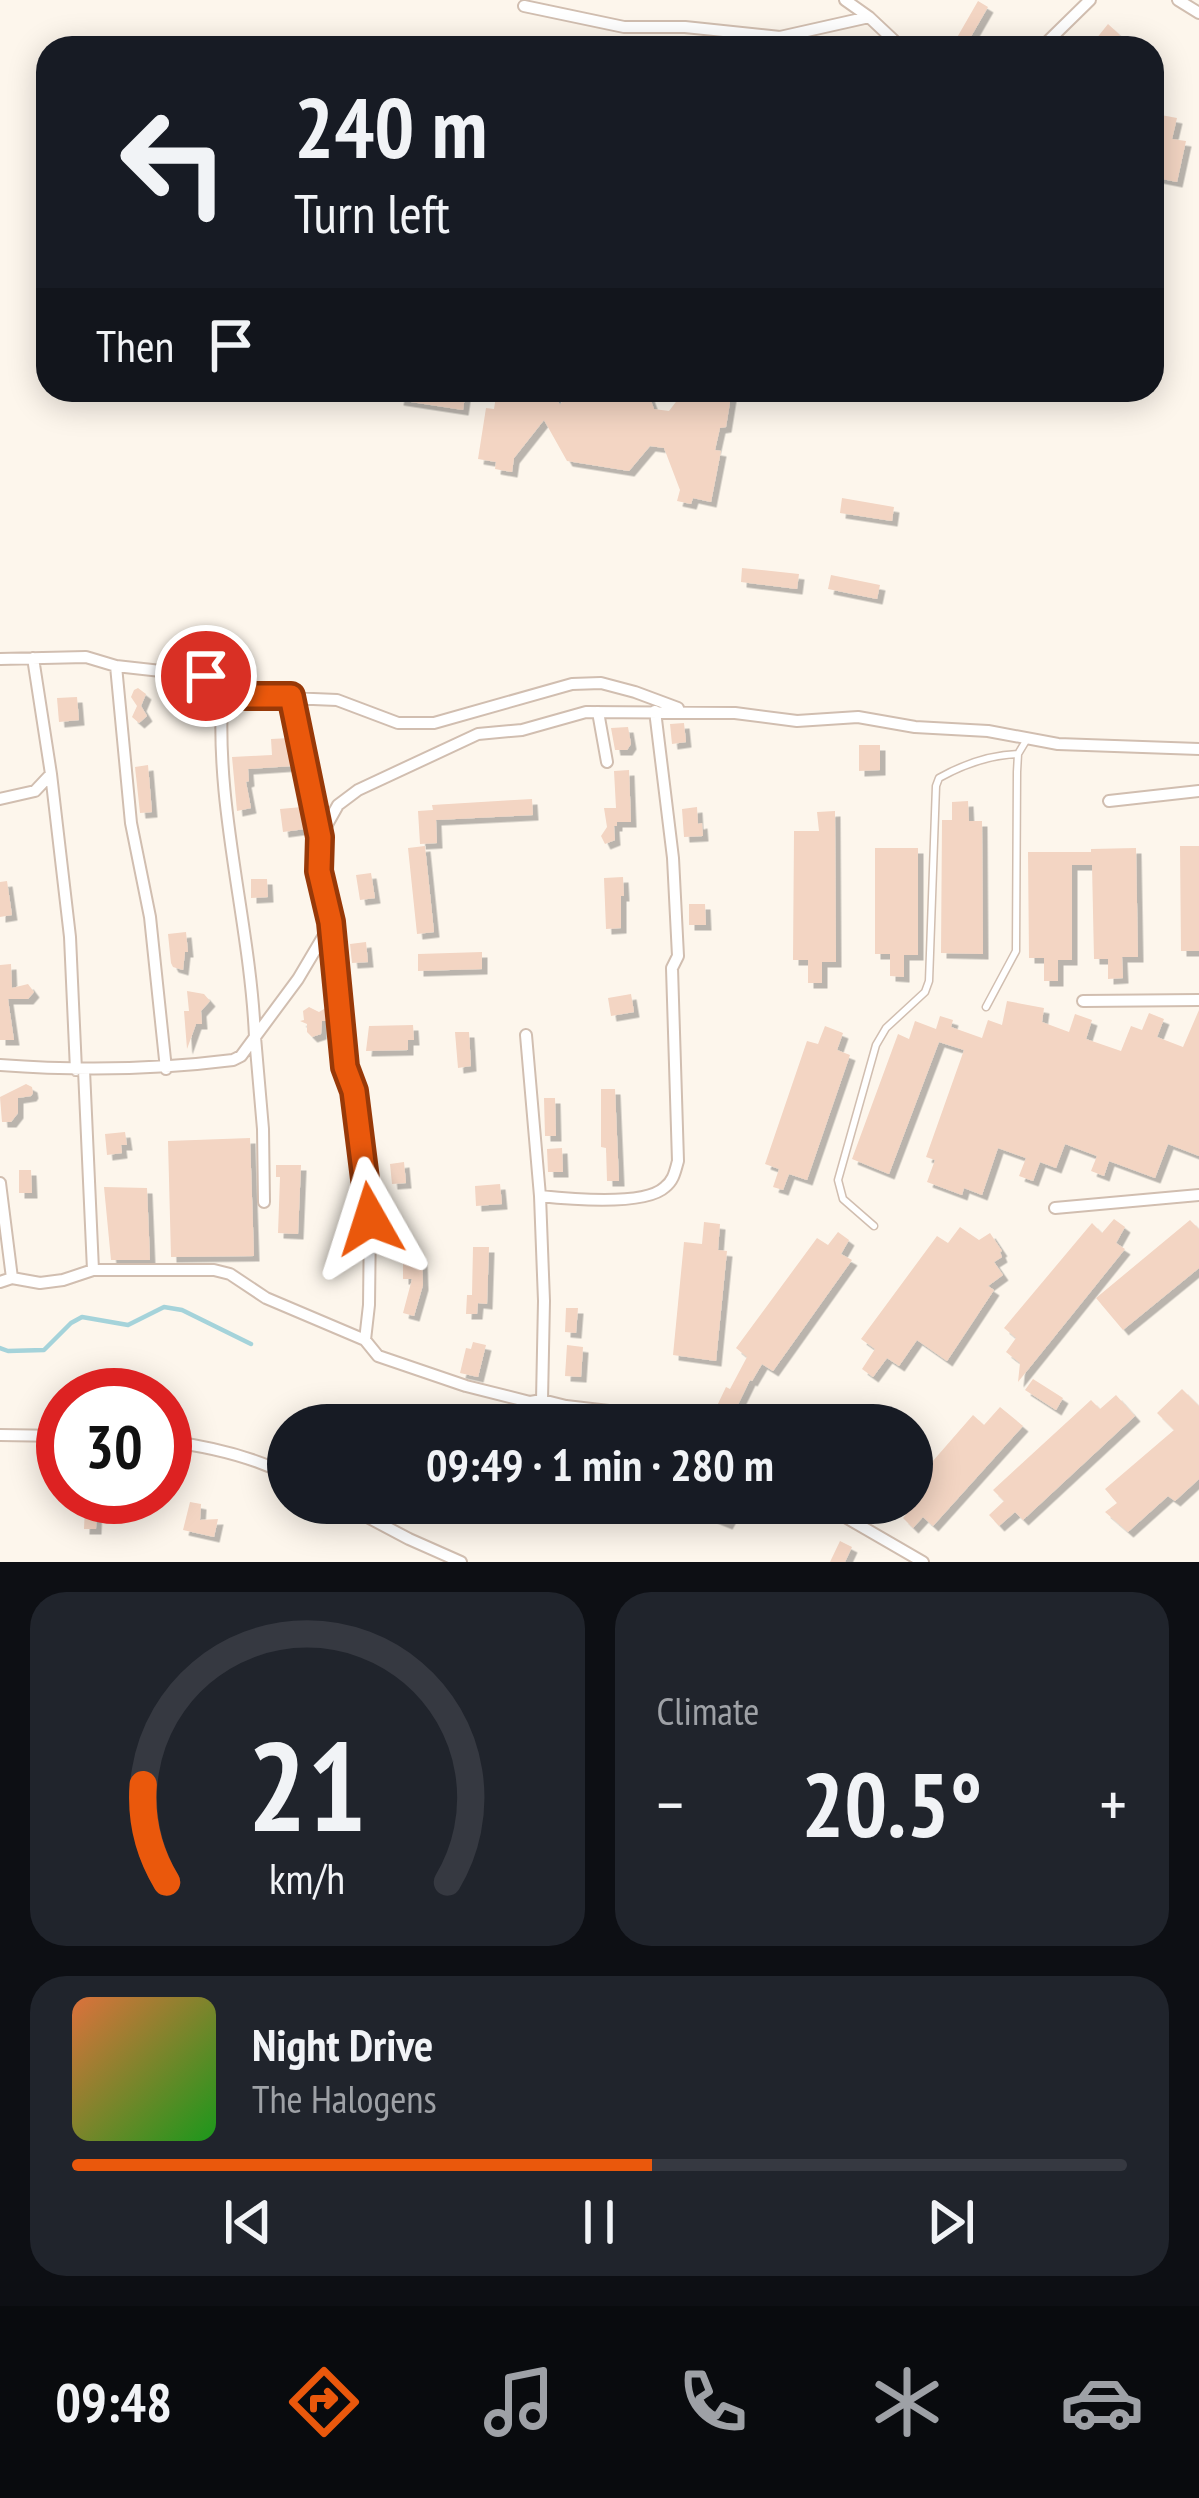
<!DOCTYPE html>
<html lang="en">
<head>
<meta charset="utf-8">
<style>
  body { margin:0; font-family:"PT Sans Narrow",sans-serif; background:#20242c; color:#f1f3f6; height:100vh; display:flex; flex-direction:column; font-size:45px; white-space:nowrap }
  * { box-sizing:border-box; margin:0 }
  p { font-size:39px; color:#9ea1a6 }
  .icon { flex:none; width:66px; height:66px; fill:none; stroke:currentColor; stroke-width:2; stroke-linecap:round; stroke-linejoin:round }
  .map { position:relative; height:1562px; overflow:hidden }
  .sheet { display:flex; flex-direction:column; gap:30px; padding:30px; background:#0d0f14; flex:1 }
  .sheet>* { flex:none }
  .banner { position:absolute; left:36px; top:36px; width:1128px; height:366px; border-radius:36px; box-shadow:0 6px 30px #0003; background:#171b24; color:#f1f3f6; overflow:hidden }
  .speed { position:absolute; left:36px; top:1368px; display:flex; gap:24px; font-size:60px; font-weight:700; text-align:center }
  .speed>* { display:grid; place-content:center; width:156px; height:156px; border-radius:50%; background:#171b24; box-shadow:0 6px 30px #0003; line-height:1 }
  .speed .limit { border:18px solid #d22; background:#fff; color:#111 }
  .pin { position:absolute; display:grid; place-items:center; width:102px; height:102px; color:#fff; margin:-51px; border:6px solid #fff; border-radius:50%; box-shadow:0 3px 12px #0007 }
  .me { position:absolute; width:132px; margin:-66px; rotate:354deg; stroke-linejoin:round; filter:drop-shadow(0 0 9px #0008) }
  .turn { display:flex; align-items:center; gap:42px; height:252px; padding:0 60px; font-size:54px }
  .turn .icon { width:156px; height:156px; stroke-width:2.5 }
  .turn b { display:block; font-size:84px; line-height:102px }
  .then { display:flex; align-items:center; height:114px; padding:0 60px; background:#0003; gap:24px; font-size:45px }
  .big { font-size:90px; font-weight:600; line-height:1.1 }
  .sheet .tile { flex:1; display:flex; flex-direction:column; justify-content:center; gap:18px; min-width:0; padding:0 42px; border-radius:36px; background:#20242c }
  .sheet .dial { align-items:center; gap:0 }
  .dial svg { height:312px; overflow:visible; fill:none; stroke:#363941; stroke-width:7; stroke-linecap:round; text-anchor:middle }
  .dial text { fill:#f1f3f6; stroke:none }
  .song { display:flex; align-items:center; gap:36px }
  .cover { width:144px; height:144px; border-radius:18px; background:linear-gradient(135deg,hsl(20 70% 55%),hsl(120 70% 35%)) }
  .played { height:12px; border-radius:6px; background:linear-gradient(90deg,#ea580c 55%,#363941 55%) }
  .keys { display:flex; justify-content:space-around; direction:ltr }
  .heat { display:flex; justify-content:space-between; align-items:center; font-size:66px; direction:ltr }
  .sheet .tiles { flex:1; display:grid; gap:30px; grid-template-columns:1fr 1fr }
  .tile:last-child { grid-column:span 2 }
  .trip { position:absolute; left:267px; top:1404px; width:666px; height:120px; border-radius:60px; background:#171b24; box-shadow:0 6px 30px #0003; font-weight:600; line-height:120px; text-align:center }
  .dock { display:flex; height:192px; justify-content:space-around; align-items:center; background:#090b0e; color:#9ea1a6 }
  .dock .icon { width:84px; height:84px }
  .dock .current { color:#ea580c }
  .dock b { font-size:54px; color:#f1f3f6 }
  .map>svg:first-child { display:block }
</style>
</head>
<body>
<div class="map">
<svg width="1199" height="1562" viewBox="0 0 1199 1562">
  <defs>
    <filter id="shadow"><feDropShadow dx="5.5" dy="5.5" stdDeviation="0" flood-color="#0004"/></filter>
  </defs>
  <rect width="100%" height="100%" fill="#fdf6ec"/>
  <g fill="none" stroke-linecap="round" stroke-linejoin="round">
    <path stroke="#a5d3da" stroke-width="4.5" d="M0,1348L8,1351L44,1350L71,1323L82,1317L128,1325L164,1307L182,1310L251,1344"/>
  </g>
  <path fill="#f3d5c3" filter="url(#shadow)" d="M978,1L988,7L965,47L955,41Z
    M1108,24L1120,35L1106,48L1096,39Z
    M1161,115L1177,118L1172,139L1186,141L1177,182L1152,177V162Z
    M400,390H466L463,410L398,400Z
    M497,390H552L560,405L569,390H647L654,409L669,411L685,390H732L726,427L720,428L715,450L721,451L711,502L693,498L691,504L677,501L680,490L664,448L650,446L629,471L567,461L544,420L514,458L512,472L495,469L496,462L478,459L486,408L494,409Z
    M842,498L894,507L892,521L840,513Z
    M742,568L799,574L797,589L741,582Z
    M831,575L880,585L877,599L828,589Z
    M138,688L146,694L141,706L147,716L139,723L132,717L137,706L131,697L134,690Z
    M77,697L79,720L59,722L57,698Z
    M684,723L686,742L672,744L670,724Z
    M628,727L631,744L627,750H615L611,728Z
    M290,738L293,766L248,769L249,781L246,782L251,808L237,811L232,757L272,755L271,739Z
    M859,745H880V770L859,771Z
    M148,765L152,812L140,813L135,767Z
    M629,770L631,822H617V826H614L615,840L605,844L601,836L607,827L604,808H616L614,771Z
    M532,799L533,815L436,820L437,843L420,844L418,811L433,810L432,805Z
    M968,801L969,821H982L983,954L941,953L942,820H952V802Z
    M302,807L305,829L283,832L280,809Z
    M697,807L698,824L702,823L703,836L684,837L682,809Z
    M835,811L836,962H822V983H808V960H793L794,831H819L817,812Z
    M425,846L434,932L417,934L408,848Z
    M1180,846H1199V951H1181Z
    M875,848H918V955H904V977L890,976V954H875Z
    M1136,848L1138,957H1122L1123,978L1108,979V959H1094L1092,865H1072V960H1058V981H1044V958H1029L1028,852H1091V849Z
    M371,873L375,898L360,900L356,875Z
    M623,877L624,896H621V928L606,929L604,878Z
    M251,879H267L268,897L251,898Z
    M7,881L12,915L0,917V882Z
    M689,904H705L706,925H689Z
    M186,932L188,952H185L183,970L173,967L171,963L168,934Z
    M366,942L368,962L352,963L350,944Z
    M482,952V969L418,971V954Z
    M11,964L12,988L28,984L34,992L28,999H8L14,1040H0V965Z
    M187,991L204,994L210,1001L201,1011L202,1024H196L187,1049L184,1011H189Z
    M631,994L634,1012L611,1016L608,998Z
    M1007,1001L1044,1008L1042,1022L1069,1032L1075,1014L1092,1020L1086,1039L1121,1051L1131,1026L1142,1030L1149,1013L1164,1019L1157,1037L1183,1047L1199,1010V1156L1168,1144L1155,1178L1109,1161L1104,1176L1091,1171L1097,1156L1065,1144L1056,1168L1040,1162L1033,1181L1019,1176L1026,1158L998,1148L982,1195L964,1188L962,1195L927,1182L935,1160L926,1157L964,1050L939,1042L889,1174L852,1159L898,1034L909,1039L915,1021L936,1029L940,1016L953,1020L951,1027L982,1038L988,1020L1002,1025Z
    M329,1006L331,1021H322L321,1034L312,1037L307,1032V1024L300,1021L304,1020L303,1011L309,1007L319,1012Z
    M413,1025L414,1040H408V1050L366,1051L369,1026Z
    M825,1026L843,1033L837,1050L850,1055L807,1180L789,1174L783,1190L773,1187L779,1169L765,1164L807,1041L818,1044Z
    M455,1032H469L471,1066L458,1068Z
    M26,1084L32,1087L33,1093L31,1096L18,1098V1113L11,1122H2L0,1097Z
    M601,1089H615L619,1181H607L606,1148L601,1147Z
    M544,1098H555L556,1136H545Z
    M125,1132L127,1145H121L122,1153L107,1155L105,1134Z
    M250,1138L254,1256L171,1257L168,1141Z
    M562,1148L563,1172H548L547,1149Z
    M404,1162L406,1183L392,1184L390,1164Z
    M276,1165H301L298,1234L278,1233L280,1177H276Z
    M19,1170H31L32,1193H19Z
    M500,1184L502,1204L476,1206L475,1186Z
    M104,1187L147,1188L150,1260H111Z
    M1114,1219L1125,1227L1116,1243L1125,1249L1018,1382L1020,1363L1006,1352L1016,1338L1004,1328L1092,1223L1102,1233Z
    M1190,1220L1199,1229V1268L1123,1330L1096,1298Z
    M704,1222L720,1224L718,1250L727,1251L716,1361L673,1355L684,1242L702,1244Z
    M960,1227L979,1240L990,1233L1002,1251L1000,1252L1002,1257L994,1262L1003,1275L988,1286L994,1290L947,1361L917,1340L899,1366L887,1358L873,1377L862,1369L875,1349L861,1339L937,1236L948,1243Z
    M838,1232L849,1240L841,1254L852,1260L773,1371L762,1364L752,1381L750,1380L732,1417L716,1408L726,1387L730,1389L747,1357L736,1348L817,1238L828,1245Z
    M473,1247H489L487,1304L478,1303L477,1314H466L467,1295H472Z
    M419,1254L422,1255L423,1285L414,1316L403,1313L412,1279H403V1260L417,1261Z
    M566,1308H578L576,1333L565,1332Z
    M473,1342L486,1345L478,1377L460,1373L466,1348L471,1349Z
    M567,1345L583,1347L581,1377L565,1376Z
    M1033,1379L1063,1398L1056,1410L1025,1390Z
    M1182,1389L1199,1406V1479L1175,1501L1168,1496L1128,1532L1105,1512L1117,1503L1105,1489L1174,1430L1157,1413Z
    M1116,1395L1135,1416L1023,1520L1015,1512L999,1526L989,1515L1004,1501L993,1490L1091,1400L1100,1409Z
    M1000,1407L1023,1426L933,1526L923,1517L913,1528L903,1518L913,1506L912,1485L973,1415L984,1425Z
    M190,1502L201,1504L200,1520L218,1519L214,1537L183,1530Z
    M674,1503H739L727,1524Z
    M85,1506H97L96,1529H84Z
    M840,1541L852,1547L845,1562H830Z"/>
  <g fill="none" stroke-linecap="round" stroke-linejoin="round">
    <g stroke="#d1beb0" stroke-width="9">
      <path id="service" d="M986,1007L1016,951L1017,772L1018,754L1027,739
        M874,1226L843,1199L838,1180L876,1045L886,1028L925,992L929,981L936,786L939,778C964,764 989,755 1018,754"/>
    </g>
    <g stroke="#d1beb0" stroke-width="14">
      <path id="minor" d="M845,0L869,17L902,48
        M1178,0L1199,13
        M524,6L624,27H685L780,37L869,17
        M1041,48L1090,0
        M33,658L51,774L70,937L76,1070
        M0,659L86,657L116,666L206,676L245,696L337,700L398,723H434L572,684L601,683L635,692L678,708
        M116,666L131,823L150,917L166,1069
        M291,696L320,837
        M598,712L607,762
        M0,799L35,791L51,774
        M1109,801L1199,791
        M1083,1001L1199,1000
        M526,1035L540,1196L544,1301L542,1400
        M0,1065C80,1071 154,1070 233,1060L241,1056L255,1037C250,919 213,804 223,685
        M84,1070L93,1270
        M0,1183L12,1278
        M540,1196C569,1199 645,1206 665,1187C674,1180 675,1171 678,1161L672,968L678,956L673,858L655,711
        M264,1202L263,1129L255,1037L298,979L330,925
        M1055,1208L1199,1195
        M0,1282L12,1278L40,1283L63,1280L93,1270H214L230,1274L266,1298L365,1340L378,1356L466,1386L530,1402L542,1400L566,1406L660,1417L688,1425
        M365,1340L369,1305L370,1219L354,1091L345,1067L331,922L318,871L320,837L338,805L358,790L478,734L522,730L586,712L735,713L797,721L858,717L915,727L988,731L1058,744L1199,749
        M0,1435L63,1436
        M165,1441C206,1446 251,1456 288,1475
        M341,1503L409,1539L461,1562
        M821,1503L923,1562"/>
    </g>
    <use href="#service" stroke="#fff" stroke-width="6"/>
    <use href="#minor" stroke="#fff" stroke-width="10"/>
  </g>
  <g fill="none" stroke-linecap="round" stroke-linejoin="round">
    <g stroke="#983908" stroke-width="30">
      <path id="route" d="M206,676L245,696H291L320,837L319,871L331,922L345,1067L354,1091L370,1219"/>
    </g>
    <use href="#route" stroke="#ea580c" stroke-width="21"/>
  </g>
</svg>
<div class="speed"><div class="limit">30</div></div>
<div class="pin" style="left:206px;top:676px;background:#d93025"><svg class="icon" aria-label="arrive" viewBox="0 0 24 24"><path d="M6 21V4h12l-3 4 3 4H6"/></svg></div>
<svg class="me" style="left:370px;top:1219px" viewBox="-20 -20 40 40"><path d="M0-17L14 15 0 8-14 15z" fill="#ea580c" stroke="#fff" stroke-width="4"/></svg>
<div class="trip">09:49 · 1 min · 280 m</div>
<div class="banner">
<div class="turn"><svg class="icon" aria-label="left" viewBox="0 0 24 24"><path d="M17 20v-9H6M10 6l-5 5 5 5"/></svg><div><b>240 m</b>Turn left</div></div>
<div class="then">Then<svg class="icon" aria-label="arrive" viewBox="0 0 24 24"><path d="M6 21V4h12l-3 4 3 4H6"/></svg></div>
</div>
</div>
<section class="sheet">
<div class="tiles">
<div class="tile dial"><svg viewBox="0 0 100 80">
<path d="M14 69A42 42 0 1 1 86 69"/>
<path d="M14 69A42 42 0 0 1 8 44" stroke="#ea580c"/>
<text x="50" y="56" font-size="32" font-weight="700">21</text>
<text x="50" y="72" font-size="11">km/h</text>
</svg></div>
<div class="tile"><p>Climate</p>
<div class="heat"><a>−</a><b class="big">20.5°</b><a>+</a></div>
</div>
<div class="tile">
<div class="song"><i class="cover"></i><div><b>Night Drive</b><p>The Halogens</p></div></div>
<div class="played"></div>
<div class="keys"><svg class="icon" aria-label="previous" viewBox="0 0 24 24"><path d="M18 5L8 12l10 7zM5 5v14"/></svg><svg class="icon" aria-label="pause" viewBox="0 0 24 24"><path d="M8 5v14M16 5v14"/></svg><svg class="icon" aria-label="next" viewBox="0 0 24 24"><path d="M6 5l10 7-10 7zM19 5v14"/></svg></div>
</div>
</div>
</section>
<nav class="dock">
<b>09:48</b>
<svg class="icon current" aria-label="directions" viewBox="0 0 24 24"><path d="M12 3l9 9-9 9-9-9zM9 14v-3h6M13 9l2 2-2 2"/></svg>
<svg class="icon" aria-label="music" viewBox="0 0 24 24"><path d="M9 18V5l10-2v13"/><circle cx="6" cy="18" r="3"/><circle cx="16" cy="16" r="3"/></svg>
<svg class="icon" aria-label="phone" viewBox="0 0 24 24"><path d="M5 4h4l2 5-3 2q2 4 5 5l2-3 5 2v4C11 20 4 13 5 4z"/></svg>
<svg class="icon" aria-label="climate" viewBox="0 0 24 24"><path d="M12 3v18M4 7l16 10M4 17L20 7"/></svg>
<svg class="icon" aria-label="car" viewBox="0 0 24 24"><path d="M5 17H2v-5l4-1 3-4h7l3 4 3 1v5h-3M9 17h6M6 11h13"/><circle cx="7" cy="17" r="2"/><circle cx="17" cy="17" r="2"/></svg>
</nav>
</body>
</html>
